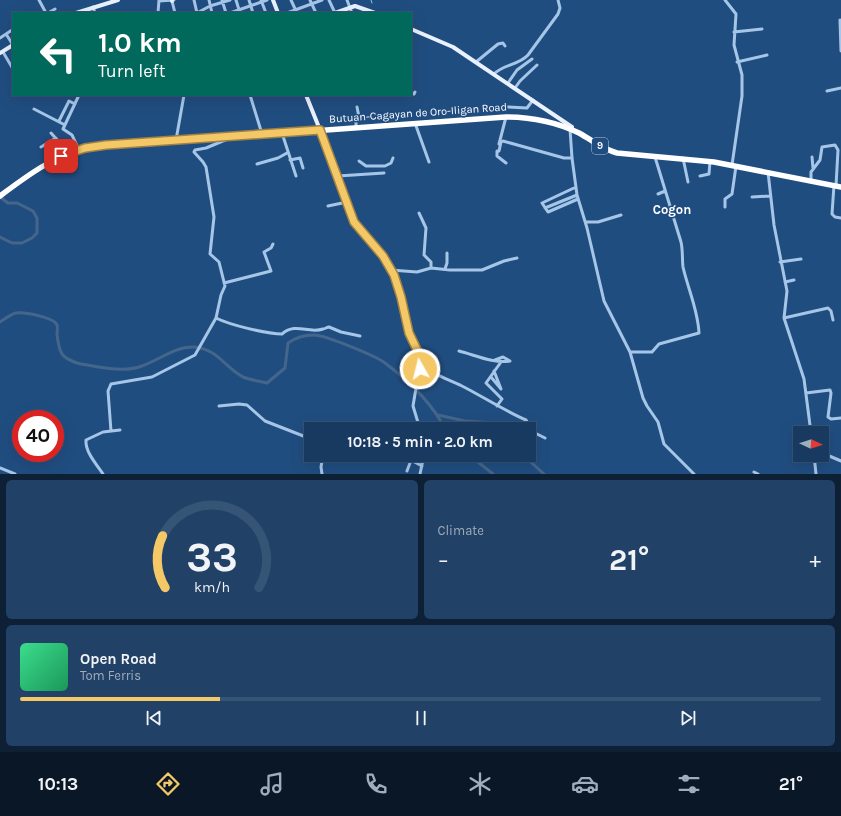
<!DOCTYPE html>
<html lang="en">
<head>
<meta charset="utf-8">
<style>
  body { margin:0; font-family:Karla,sans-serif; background:#214166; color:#f1f3f6; height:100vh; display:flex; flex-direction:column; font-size:15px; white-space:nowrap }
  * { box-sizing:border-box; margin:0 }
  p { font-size:13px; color:#9fadbd }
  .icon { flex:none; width:22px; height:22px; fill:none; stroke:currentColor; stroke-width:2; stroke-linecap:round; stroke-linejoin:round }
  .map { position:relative; height:474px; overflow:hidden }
  .details { display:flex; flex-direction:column; gap:6px; padding:6px; background:#0d2035; flex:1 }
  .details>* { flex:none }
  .hud { position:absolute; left:12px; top:12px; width:400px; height:84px; border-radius:0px; box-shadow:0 4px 16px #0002,0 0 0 1px #365475; background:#00695c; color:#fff; overflow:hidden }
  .needle { width:26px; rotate:94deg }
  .tools { position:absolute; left:793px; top:426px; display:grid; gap:8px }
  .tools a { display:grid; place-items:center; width:36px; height:36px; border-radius:0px; background:#183a60; box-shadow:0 4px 16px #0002,0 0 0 1px #365475; font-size:20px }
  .speed { position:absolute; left:12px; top:410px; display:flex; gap:8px; font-size:20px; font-weight:700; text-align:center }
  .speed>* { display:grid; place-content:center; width:52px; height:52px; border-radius:50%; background:#183a60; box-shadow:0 4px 16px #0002,0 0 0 1px #365475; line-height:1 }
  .speed .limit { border:6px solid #d22; background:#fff; color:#111 }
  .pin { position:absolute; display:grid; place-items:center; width:34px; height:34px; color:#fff; margin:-17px; border-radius:8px; box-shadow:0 2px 6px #0006 }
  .me { position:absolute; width:44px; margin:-22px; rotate:352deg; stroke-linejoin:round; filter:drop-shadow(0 0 3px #0008) }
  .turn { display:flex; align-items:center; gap:14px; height:84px; padding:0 20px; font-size:18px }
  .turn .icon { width:52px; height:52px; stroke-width:2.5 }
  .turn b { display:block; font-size:28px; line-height:34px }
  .big { font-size:30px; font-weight:700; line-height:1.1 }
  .details .card { flex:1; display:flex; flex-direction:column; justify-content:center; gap:6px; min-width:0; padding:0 14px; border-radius:6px; background:#214166 }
  .details .dial { align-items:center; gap:0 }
  .dial svg { height:104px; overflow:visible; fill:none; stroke:#365475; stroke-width:7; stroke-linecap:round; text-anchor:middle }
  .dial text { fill:#f1f3f6; stroke:none }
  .song { display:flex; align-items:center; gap:12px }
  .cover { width:48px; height:48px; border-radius:6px; background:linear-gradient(135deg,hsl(150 70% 55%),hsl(150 70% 35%)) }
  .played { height:4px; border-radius:2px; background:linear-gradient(90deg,#f5c867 25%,#365475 25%) }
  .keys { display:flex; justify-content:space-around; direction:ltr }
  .heat { display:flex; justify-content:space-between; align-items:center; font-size:22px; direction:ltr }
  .details .tiles { flex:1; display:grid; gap:6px; grid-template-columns:1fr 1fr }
  .card:last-child { grid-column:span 2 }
  .trip { position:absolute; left:304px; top:422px; width:232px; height:40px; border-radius:0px; background:#183a60; box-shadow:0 4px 16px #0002,0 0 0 1px #365475; font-weight:700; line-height:40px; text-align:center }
  .menu { display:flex; height:64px; justify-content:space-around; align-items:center; background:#0a1726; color:#9fadbd }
  .menu .icon { width:28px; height:28px }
  .menu .selected { color:#f5c867 }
  .menu b { font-size:18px; color:#f1f3f6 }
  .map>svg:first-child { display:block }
</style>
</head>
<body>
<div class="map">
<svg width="841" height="474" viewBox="0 0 841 474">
  <rect width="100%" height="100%" fill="#204d80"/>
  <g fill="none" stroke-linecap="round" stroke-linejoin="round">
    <path stroke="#9ac1e9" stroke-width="1" d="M371,0L372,3"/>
    <path stroke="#44668b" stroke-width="3" d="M0,197L8,203H17L33,211L37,218V233L32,238L22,243H12L0,237
      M0,322C5,319 11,314 16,313C24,312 54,317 57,325C58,327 57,331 57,334C59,353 61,359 81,364C100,367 124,373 142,366C159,360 176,346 194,347C218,349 224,367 243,377C250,380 259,381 267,383L285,368L288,343C295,338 305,335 314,335C325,335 376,356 385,363C409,381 432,403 445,429
      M438,415L465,421L495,423L506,429
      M469,455L493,474
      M523,455L544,474"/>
    <path stroke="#a6c6e8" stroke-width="3" d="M39,0L46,13
      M194,0L197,13
      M209,0L212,13
      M222,0L226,13
      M236,0L240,13
      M249,0L253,13
      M261,0L266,13
      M291,0L297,13
      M310,0L316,13
      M329,0L335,13
      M347,0L352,13
      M725,0L736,14L734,45L742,75V96L732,165
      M159,1L174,0
      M172,1L175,13
      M93,7L95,13
      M48,13L55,9
      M158,13L159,0
      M197,13L210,6L230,0
      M230,13L267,0
      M287,13L322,0
      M840,20L841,51
      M734,32L762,29
      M6,34L13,45
      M0,38L12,30
      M3,52L13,69
      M476,62L498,44L503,43L505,46
      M737,62L767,55
      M494,74C504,64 519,65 528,55L558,14L560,8L558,0
      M508,83L517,70L532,59
      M515,88L520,81L537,65
      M827,91L841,88
      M411,93L414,94L415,92
      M250,95L262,134
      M508,107L527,108L533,100
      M34,109L65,125
      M59,121L69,101L75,104
      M415,123L429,162
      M356,127V122L359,117L357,107
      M570,129L572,158L577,195L587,228L604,301L630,352L643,398L647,406L658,422L664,444L694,474
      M320,131L354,222L383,256L396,281L409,333L421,358L413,406L420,429
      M51,133L69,153
      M282,133L296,176
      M176,140L184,95
      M499,144L506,117
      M41,147L56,138
      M79,150L72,135L63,129L79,95
      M497,151V156L506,163
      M497,152L499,151L501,142L503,141L564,158H572
      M812,157L813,168
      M683,158L688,182
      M290,160L300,158L303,168
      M359,161L366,166H385L391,163L393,158
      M257,164L278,158L287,153
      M768,172L774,225L787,291L784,318L804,379L811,433
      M338,176L384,173
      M700,176L709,174L710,161
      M811,181V172L820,160L822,147L835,145L838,150L836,186
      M834,185L832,214L835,217L841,218
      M576,187L542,203L548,212L578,199
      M658,194L665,191
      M752,197L770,196
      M328,206L347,202
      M725,207V199L732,194L736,166
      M545,208L577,195
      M664,210L670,208
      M419,213L426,228L424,255L431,262V268
      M586,222H598L621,215
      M780,262L801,259
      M445,269L447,263V253
      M391,270L417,272L431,268L450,270H482L504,261L517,258
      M785,282L794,280
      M224,283L271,271L264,252L271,248L273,244
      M216,318C230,325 267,334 282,334C296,322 308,334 323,329C325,329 327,327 329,327L341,332L360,336
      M784,318L828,308L831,311L833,320
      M459,351C475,355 494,364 510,361L503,357L495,360
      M630,352H652L659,344L699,333C698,310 688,289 683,267C682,259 683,251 681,242L655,157
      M421,365C433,374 446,379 460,385C482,396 503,410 526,420L533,432L545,438
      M491,377L501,389L494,371
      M806,393L830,390L831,393L828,417L831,419L841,418
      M219,406L239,404L247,405L265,421L311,439
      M497,406L502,399L486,383L501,362
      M111,431L108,391L111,384L152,377L195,355L216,318L221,295L225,286L219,262L210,254L214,217L206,167L203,162L194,152L195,150L206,148L230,138
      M404,455L407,458L422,466
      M412,455L423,458
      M814,455L816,474
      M814,456L827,455L841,461
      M0,468L15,474
      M407,471L413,455
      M754,472L758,474
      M103,474C97,465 85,452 86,440L103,432L120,430
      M322,474L321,467L323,455
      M420,474L424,455"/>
    <path stroke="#e8f1fd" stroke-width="4" d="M172,0V1
      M273,0L278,13
      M76,13L118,0
      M335,13L355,6L375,13
      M411,29L453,47L572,127L570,129
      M0,53L13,45
      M306,95L320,130"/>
    <path stroke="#fff" stroke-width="5.5" d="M0,196C28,175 56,154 91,147L506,117C532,117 556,122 579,133C592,140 602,149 617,153L714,162L841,187"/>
  </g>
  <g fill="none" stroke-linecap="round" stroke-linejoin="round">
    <g stroke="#9f8243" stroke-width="10">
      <path id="route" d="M61,156L85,148L106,145L320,130L354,222L383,256L394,275L401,297L409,333L421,358L420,369"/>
    </g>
    <use href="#route" stroke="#f5c867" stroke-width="7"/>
  </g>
  <g text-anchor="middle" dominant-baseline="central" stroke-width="3" stroke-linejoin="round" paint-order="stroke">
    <rect fill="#204d80" stroke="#bccad9" stroke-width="1" x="592" y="138" width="16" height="16" rx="3"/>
    <g font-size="10" font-weight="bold" fill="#fff">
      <text x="600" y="146">9</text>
    </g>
    <g font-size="11" fill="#fff" stroke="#204d80">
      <text transform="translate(418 113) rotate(-4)">Butuan-Cagayan de Oro-Iligan Road</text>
    </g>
    <g font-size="13" font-weight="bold" fill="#fff" stroke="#204d80">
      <text x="672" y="209">Cogon</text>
    </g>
  </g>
</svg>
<div class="tools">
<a><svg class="needle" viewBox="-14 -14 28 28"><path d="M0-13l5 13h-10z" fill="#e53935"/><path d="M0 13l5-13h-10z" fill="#9fadbd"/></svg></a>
</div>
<div class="speed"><div class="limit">40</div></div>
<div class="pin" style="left:61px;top:156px;background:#d93025"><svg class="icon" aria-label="arrive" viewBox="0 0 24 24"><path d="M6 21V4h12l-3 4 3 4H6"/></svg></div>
<svg class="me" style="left:420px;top:369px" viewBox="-20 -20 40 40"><circle r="17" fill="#f5c867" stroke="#fff" stroke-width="3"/><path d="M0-11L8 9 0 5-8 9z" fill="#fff"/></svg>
<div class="trip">10:18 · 5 min · 2.0 km</div>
<div class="hud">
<div class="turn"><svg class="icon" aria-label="left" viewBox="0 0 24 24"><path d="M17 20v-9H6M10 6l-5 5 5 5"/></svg><div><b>1.0 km</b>Turn left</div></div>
</div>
</div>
<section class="details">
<div class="tiles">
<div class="card dial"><svg viewBox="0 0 100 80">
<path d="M14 69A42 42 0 1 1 86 69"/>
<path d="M14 69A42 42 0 0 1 12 29" stroke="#f5c867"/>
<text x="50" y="56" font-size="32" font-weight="700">33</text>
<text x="50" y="72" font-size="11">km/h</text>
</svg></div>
<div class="card"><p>Climate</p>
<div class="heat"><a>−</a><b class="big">21°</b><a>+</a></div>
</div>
<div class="card">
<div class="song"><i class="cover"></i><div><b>Open Road</b><p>Tom Ferris</p></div></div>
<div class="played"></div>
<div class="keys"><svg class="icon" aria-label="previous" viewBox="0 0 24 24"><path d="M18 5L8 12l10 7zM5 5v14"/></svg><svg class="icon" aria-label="pause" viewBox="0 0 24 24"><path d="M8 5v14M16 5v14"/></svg><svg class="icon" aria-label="next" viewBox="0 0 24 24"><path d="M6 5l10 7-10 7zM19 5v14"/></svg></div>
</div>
</div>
</section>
<nav class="menu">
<b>10:13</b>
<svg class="icon selected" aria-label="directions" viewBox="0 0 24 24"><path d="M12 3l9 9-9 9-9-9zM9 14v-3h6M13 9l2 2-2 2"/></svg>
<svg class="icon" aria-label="music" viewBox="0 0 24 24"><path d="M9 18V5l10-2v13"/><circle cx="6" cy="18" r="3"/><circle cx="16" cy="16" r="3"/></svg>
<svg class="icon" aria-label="phone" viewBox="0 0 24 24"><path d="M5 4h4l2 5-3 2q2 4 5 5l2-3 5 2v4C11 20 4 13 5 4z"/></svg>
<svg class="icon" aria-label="climate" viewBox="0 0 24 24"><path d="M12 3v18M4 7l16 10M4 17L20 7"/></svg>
<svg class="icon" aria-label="car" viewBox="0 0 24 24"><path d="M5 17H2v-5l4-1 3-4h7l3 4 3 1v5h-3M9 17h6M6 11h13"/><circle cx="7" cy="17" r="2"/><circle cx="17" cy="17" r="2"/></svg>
<svg class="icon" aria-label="filters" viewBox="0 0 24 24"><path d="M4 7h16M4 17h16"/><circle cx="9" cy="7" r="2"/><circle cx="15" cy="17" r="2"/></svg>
<b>21°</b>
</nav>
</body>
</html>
